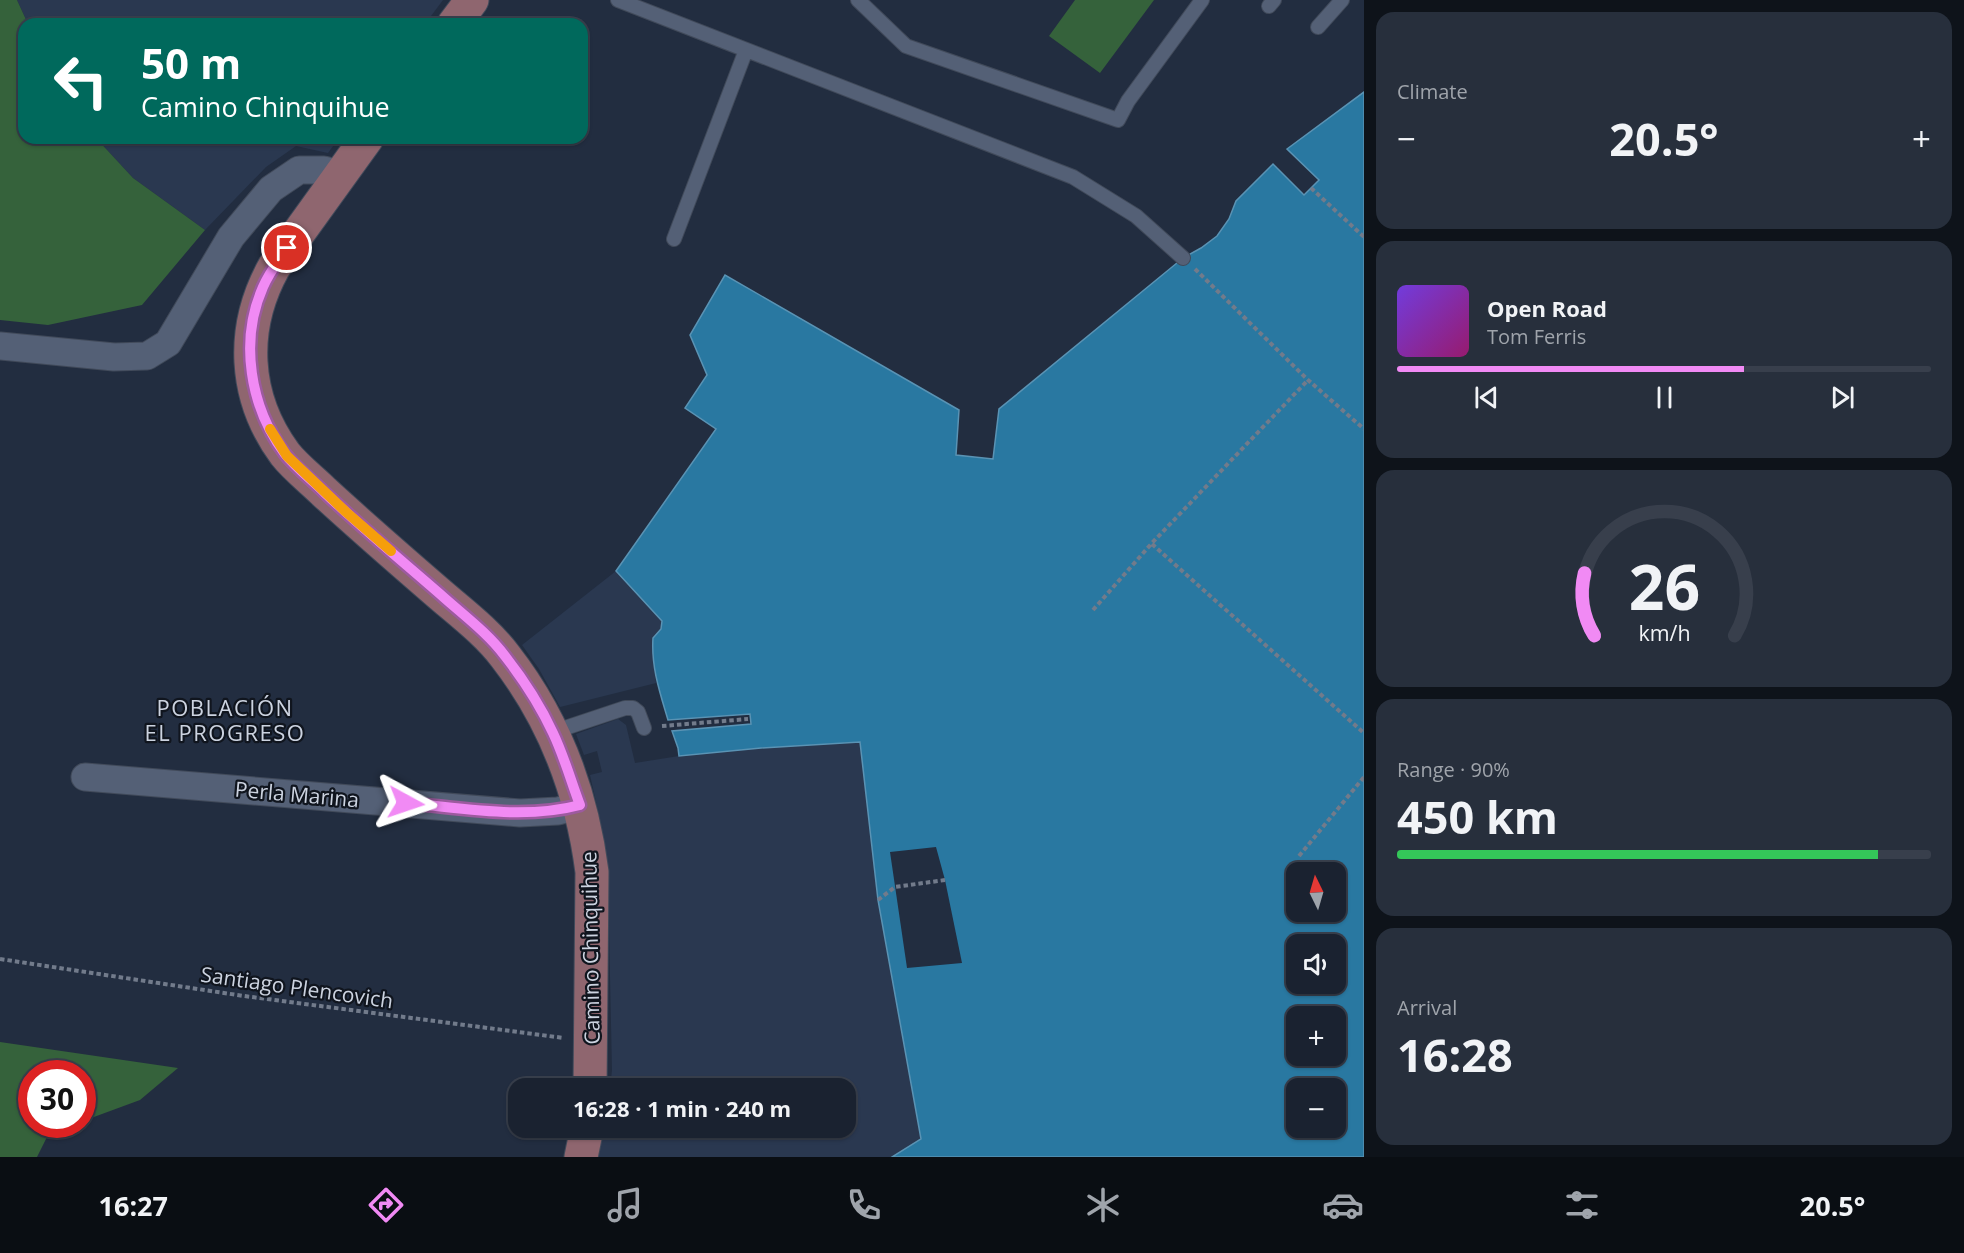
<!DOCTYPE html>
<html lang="en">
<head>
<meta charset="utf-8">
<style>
  body { margin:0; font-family:"Open Sans",sans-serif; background:#272f3c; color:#f1f3f6; height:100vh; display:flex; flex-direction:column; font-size:22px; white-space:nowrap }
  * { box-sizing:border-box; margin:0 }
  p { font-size:20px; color:#9fa4ab }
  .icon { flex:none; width:33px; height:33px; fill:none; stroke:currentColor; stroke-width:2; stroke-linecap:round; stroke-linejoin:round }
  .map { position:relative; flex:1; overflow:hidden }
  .panel { display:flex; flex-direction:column; gap:12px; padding:12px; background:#0e131a; width:600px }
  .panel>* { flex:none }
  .top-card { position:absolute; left:18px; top:18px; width:570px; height:126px; border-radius:18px; box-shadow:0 2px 4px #0004,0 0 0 2px #383f4c; background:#00695c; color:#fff; overflow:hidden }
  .needle { width:39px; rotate:355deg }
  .buttons { position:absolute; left:1286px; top:862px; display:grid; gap:12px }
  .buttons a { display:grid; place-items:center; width:60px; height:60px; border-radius:12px; background:#1a2230; box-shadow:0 2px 4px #0004,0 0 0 2px #383f4c; font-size:30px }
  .speed { position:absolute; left:18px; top:1060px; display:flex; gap:12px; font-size:30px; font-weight:700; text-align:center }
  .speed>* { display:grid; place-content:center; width:78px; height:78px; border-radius:50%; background:#1a2230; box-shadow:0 2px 4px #0004,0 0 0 2px #383f4c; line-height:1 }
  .speed .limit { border:9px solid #d22; background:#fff; color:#111 }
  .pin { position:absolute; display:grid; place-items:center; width:51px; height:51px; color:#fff; margin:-26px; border:3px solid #fff; border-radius:50%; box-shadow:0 2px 6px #0007 }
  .me { position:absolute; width:66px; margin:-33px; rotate:95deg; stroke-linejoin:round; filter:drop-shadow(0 0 4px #0008) }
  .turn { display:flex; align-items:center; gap:21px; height:126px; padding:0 24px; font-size:27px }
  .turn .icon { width:78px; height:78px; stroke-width:2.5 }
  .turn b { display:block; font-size:42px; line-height:51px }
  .big { font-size:45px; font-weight:700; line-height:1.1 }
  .panel .tile { flex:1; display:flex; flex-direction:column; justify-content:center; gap:9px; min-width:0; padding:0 21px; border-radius:18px; background:#272f3c }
  .panel .dial { align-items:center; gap:0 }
  .dial svg { height:156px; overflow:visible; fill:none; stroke:#383f4c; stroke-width:7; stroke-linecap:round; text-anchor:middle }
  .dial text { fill:#f1f3f6; stroke:none }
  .song { display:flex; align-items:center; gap:18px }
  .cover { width:72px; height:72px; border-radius:9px; background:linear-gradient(135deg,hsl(260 70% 55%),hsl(320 70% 35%)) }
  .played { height:6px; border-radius:3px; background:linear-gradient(90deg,#f18af4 65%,#383f4c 65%) }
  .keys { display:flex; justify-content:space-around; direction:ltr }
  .heat { display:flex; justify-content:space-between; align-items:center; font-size:33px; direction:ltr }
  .charge { height:9px; border-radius:4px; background:linear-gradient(90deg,#34c759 90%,#383f4c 0) }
  .trip { position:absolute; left:508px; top:1078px; width:348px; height:60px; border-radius:18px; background:#1a2230; box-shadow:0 2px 4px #0004,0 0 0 2px #383f4c; font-weight:700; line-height:60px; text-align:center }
  .dock { display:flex; height:96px; justify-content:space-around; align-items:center; background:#0a0e13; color:#9fa4ab }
  .dock .icon { width:42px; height:42px }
  .dock .on { color:#f18af4 }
  .dock b { font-size:27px; color:#f1f3f6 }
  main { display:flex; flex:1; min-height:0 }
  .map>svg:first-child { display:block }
</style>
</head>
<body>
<main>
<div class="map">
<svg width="1364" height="1157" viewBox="0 0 1364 1157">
  <rect width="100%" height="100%" fill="#222d40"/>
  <path fill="#2a3850" d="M17,0H443L425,24H28Z
    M96,138H339L328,153L296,146L266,167L205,230L133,178Z
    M616,571L662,621L661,629L653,638L652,648L656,683L560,707L539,669L522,645Z
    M618,719L626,725L635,763L679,756L761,748L860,741L878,900L921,1140L892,1157H596L603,1128H846V1089H610L612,1070L608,882L600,820L590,775L602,772L597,751L584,755L576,734Z"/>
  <path fill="#35623b" d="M0,0H17L28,24H24V138H96L133,178L205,230L142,305L48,325L0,320Z
    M1075,0H1154L1100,73L1049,36Z
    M0,1042L178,1068L140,1100L83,1121L82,1074H32V1125H72L49,1133L37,1157H0Z"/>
  <path fill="#2978a1" stroke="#5a93b4" stroke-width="1.5" fill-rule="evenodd" d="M1364,92V1157H892L921,1139L878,900L860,742L761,748L679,756L678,748L672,731L751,724L750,714L668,720C660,693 651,667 653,638L661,629L662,621L616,571L716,429L685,408L707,375L690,335L725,275L959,410L956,455L993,459L999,409L1183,258L1201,248L1217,236L1229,219L1236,201L1273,164L1304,195L1319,180L1287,149ZM1296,873H1335V912H1296ZM1296,945H1335V984H1296ZM1296,1017H1335V1056H1296ZM1296,1089H1335V1128H1296Z"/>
  <path fill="#222d40" d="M936,847L945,880L962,963L907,968L890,852Z"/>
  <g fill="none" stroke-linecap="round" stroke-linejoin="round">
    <g stroke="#414a5a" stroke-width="16">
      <path id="lane" d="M618,0L1073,177L1136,216L1183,258
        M858,0L906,46L1118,120L1128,101L1202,0
        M1269,6L1274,0
        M1318,27L1342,0
        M674,239L746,50
        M553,732L625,708H633L638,712L644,728"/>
    </g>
    <g stroke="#414a5a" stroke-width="29">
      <path id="street" d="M0,346L114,357L147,356L168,343L231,237L271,189L299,170H324L340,174
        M85,777L520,813L558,811L580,805"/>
    </g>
    <g stroke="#414a5a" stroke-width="35">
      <path id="primary" d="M454,24L472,0
        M367,138L274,267C240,328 243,397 285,454C296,468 312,480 324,492C361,526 399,559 436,591C460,612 486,631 505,656C554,719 582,794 592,872L590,1089
        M581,1157L587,1128"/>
    </g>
    <path stroke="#727b8b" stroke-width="4" stroke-dasharray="4.5 3" stroke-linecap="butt" d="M1311,188L1364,237
      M1195,269L1308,380L1364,429
      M1152,544L1364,733
      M1093,610L1152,543L1308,380
      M662,726L748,719
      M1299,856L1364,777
      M878,900L895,887L945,880
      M0,959L244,996L564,1038"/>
    <use href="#lane" stroke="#546076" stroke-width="14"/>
    <use href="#street" stroke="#546076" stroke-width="27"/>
    <use href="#primary" stroke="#8f666f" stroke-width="33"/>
  </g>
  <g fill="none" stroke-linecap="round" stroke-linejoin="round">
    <g stroke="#9d5a9f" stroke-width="15">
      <path id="route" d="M287,248C279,260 269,273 263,287C239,341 250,407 285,454C296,468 312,480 324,492C361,527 401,560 440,594C462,614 487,632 505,656C523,679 541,707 553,733C564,756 571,781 580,805C524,820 463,808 406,803"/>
    </g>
    <use href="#route" stroke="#f18af4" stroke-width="10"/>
    <path stroke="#f59e0b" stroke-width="10" d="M270,429L287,456L346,512L391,551"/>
  </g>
  <g text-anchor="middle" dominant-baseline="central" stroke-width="4.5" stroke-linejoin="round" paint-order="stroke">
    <g font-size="21" fill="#ccd3e0" stroke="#10151e">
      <text transform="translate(297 794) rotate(5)">Perla Marina</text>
      <text transform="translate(590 948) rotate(-91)">Camino Chinquihue</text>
      <text transform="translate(297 987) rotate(8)">Santiago Plencovich</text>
    </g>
    <g font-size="22" letter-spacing="1.5" fill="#ccd3e0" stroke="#10151e">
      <text x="225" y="707">POBLACIÓN<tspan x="225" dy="25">EL PROGRESO</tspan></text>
    </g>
  </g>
</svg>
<div class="buttons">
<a><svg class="needle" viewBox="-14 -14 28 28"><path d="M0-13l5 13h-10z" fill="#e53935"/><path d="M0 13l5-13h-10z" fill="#9fa4ab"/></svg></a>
<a><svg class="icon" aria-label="sound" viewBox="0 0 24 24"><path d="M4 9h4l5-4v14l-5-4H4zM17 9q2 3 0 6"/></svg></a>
<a>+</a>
<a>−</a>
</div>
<div class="speed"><div class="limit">30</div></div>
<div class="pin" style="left:287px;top:248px;background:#d93025"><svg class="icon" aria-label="arrive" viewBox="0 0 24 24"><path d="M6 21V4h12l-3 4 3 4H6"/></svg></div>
<svg class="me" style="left:406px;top:803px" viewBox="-20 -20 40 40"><path d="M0-17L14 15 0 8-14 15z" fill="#f18af4" stroke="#fff" stroke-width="4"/></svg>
<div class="trip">16:28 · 1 min · 240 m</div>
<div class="top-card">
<div class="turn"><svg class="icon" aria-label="left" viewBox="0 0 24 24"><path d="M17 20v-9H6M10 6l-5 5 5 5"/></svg><div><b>50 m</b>Camino Chinquihue</div></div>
</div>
</div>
<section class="panel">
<div class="tile"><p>Climate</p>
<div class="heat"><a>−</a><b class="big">20.5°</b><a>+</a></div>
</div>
<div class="tile">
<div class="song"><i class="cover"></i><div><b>Open Road</b><p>Tom Ferris</p></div></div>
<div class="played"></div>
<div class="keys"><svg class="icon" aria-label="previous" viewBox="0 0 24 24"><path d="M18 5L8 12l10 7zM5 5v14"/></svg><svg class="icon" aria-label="pause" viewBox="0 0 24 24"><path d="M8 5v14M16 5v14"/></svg><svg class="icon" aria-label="next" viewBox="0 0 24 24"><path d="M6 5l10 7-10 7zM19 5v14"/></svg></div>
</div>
<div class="tile dial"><svg viewBox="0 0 100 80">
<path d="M14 69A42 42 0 1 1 86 69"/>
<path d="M14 69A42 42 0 0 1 9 37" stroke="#f18af4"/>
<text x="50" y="56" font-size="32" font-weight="700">26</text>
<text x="50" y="72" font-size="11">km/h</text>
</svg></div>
<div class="tile"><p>Range · 90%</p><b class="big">450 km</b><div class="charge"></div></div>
<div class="tile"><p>Arrival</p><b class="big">16:28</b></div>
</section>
</main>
<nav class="dock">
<b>16:27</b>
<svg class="icon on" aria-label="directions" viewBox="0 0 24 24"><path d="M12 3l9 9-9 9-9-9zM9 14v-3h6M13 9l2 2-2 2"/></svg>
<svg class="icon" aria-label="music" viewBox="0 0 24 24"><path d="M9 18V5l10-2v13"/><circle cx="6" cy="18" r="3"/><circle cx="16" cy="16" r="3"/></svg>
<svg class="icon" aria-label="phone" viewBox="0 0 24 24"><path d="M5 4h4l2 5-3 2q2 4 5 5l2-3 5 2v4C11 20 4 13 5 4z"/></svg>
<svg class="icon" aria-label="climate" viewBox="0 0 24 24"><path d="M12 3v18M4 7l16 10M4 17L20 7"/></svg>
<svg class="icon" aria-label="car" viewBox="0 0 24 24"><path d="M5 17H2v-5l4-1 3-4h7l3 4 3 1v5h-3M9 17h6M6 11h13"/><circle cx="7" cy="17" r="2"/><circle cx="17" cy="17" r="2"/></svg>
<svg class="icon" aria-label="filters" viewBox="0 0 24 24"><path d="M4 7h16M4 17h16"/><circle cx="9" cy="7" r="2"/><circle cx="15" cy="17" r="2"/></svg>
<b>20.5°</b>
</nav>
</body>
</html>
